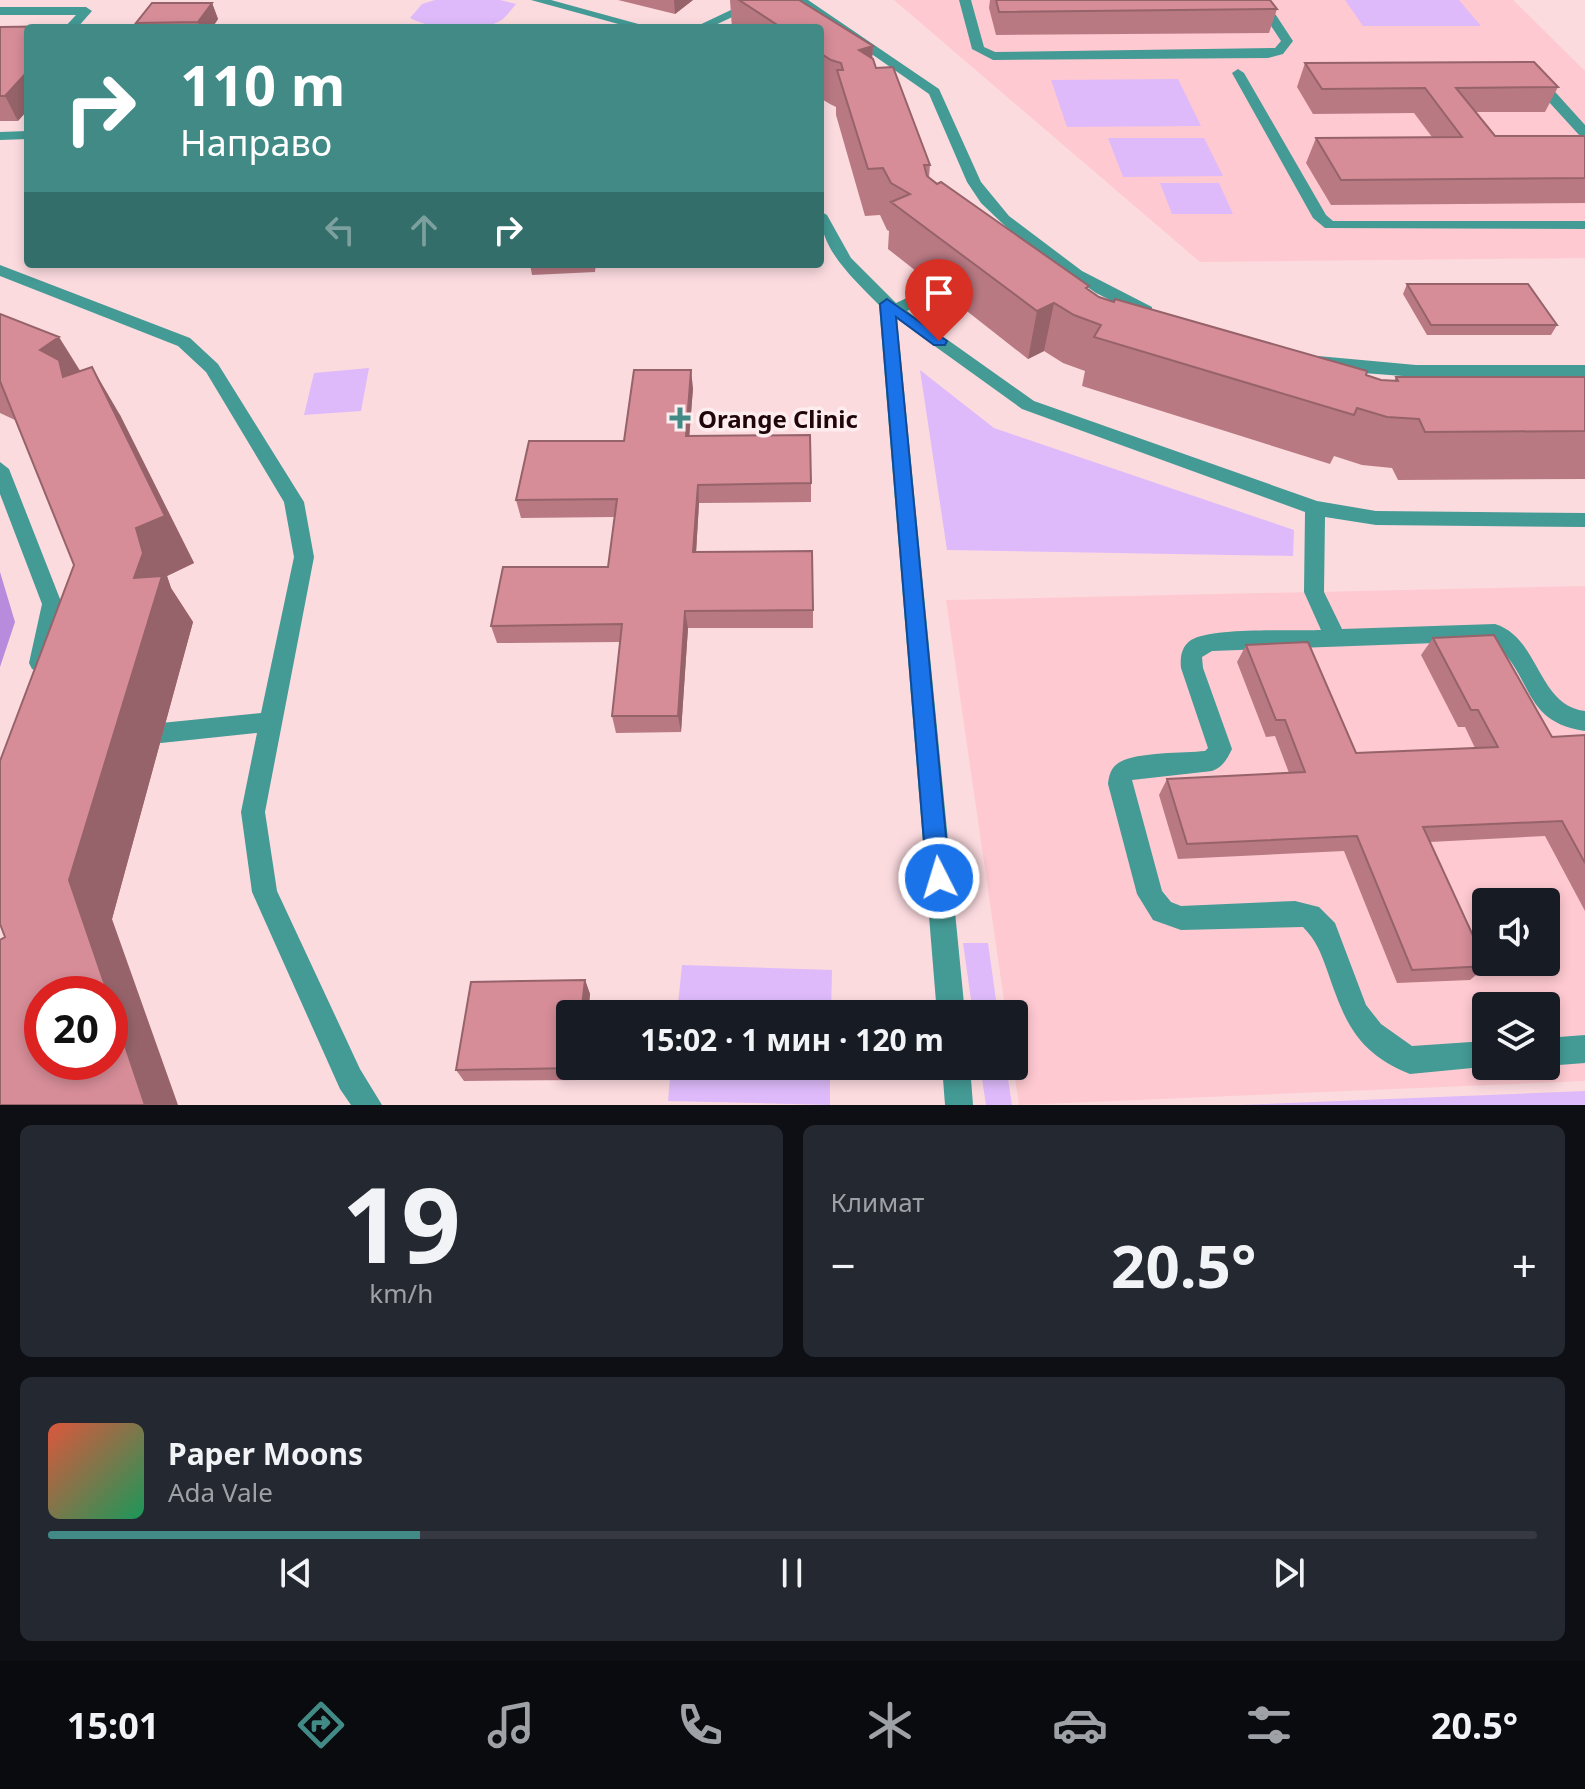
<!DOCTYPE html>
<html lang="ru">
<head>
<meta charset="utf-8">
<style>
  body { margin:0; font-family:"Noto Sans",sans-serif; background:#242831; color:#f1f3f6; height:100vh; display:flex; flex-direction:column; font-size:30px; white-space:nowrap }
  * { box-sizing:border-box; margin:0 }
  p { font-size:26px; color:#9ea1a6 }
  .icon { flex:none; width:44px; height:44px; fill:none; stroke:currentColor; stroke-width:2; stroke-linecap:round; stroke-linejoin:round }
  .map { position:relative; height:1105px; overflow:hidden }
  .sheet { display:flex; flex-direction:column; gap:20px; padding:20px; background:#0d0f14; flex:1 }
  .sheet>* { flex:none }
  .banner { position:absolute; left:24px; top:24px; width:800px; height:244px; border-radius:8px; box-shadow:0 4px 12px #0003; background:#428a85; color:#fff; overflow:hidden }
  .controls { position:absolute; left:1472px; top:888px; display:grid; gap:16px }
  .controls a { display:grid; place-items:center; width:88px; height:88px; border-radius:8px; background:#171b24; box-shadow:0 4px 12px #0003; font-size:40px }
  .speed { position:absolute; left:24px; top:976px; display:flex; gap:16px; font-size:40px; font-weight:700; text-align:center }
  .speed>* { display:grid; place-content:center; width:104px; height:104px; border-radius:50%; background:#171b24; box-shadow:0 4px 12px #0003; line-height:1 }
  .speed .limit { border:12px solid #d22; background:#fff; color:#111 }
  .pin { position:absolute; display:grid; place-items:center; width:68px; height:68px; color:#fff; margin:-82px -34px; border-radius:50% 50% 50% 0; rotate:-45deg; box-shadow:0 0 8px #0007 }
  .pin .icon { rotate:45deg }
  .me { position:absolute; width:88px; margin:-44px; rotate:355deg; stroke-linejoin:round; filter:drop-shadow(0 0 6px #0008) }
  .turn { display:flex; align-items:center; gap:28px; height:168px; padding:0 24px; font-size:36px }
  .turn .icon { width:104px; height:104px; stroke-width:2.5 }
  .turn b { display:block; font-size:56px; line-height:68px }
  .lanes { display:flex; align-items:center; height:76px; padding:0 24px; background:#0003; justify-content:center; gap:40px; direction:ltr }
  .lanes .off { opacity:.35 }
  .big { font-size:60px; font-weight:700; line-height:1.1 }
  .sheet .widget { flex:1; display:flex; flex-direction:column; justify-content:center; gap:12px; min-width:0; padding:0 28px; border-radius:12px; background:#242831 }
  .sheet .dial { align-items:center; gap:0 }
  .dial b { font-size:104px; line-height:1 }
  .song { display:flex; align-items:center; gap:24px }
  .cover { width:96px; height:96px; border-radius:12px; background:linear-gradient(135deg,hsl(10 70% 55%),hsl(150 70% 35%)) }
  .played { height:8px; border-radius:4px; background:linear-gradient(90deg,#428a85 25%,#363941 25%) }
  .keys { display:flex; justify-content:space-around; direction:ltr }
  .heat { display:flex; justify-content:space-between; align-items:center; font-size:44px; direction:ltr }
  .sheet .tiles { flex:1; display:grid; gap:20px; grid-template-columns:1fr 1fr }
  .widget:last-child { grid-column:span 2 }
  .trip { position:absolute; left:556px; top:1000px; width:472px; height:80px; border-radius:8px; background:#171b24; box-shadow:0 4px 12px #0003; font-weight:700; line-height:80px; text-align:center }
  .tabs { display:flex; height:128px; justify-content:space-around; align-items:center; background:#090b0e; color:#9ea1a6 }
  .tabs .icon { width:56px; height:56px }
  .tabs .selected { color:#428a85 }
  .tabs b { font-size:36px; color:#f1f3f6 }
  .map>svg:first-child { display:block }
</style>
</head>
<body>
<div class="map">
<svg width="1585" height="1105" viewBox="0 0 1585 1105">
  <rect width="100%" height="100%" fill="#fcdbdf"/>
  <path fill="#fec9d0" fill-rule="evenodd" d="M894,0H1513L1585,71V258L1200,262Z
    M1585,586V1081L1019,1105L1013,1066L1014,1014H1006L946,600ZM1486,902H1546V962H1486ZM1486,1006H1546V1066H1486Z"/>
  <path fill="#debafa" d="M435,0H500L516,4C511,10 505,19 498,22C472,35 434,30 410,18L422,4Z
    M1345,0H1459L1481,26H1363Z
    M1178,79L1201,126L1067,127L1051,80Z
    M1108,138H1204L1223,176L1123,177Z
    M1160,183H1219L1233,214H1172Z
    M369,368L361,411L304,415L314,373Z
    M920,370L994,428L1294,530L1293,556L947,550Z
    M963,943H988L998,1014H973Z
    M682,965L832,970L831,1014H677Z
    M671,1066H830V1105L668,1101Z
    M980,1066H1006L1012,1105H986Z
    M1585,1091V1105H1239Z"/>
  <path fill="#b98bdc" d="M0,572L15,622L0,667Z"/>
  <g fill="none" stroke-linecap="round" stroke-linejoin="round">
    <path fill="#449a95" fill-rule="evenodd" d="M531,0H551L653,28H633Z
      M752,0H768L709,28H693Z
      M794,0H808L939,89L981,182L1009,216L1082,271L1152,307V315H1140L1096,293L1021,241L981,203L967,182L929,94Z
      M959,0H971L984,47L995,52L1275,48L1281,41L1254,0H1266L1293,41L1283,54L1268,58L993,60L972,49Z
      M0,7H86L92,11L77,28H64L76,15H0Z
      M1238,69L1244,73L1326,215L1333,221H1585V229L1325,228L1313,218L1232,73Z
      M1530,79L1548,84L1585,125V137L1580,136L1538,90L1524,83Z
      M28,131V139L0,140V132Z
      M820,211L827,215L851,258L896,303L933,286H945V292L907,311L1034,401L1317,501L1376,511L1585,513V527L1376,525L1325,517L1324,592L1342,629L1495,624C1540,638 1537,705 1585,711V731C1520,722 1534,673 1491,641L1212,651L1202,657L1203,668L1232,749C1227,759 1223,767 1212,771L1132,780L1162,891L1171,902L1181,906L1295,901L1319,907L1335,923L1366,1005L1381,1024L1412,1046L1486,1041V1066H1493L1410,1074C1356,1052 1345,1022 1327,970C1321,953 1316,940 1303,927L1181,930L1153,920L1137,894L1108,784C1109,775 1111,767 1120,762C1137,752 1185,753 1205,751L1208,748L1181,668C1180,658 1181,647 1191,640C1212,627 1293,631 1321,630L1304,592L1305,512L1022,409L897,319L965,1014H937L879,305C853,278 820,250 820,211Z
      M0,265L190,338L218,364L304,502L314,557L265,812L277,891L360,1069L382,1105H351L340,1089L252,892L241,812L257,733L161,743L153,740L150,733L153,726L161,723L261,713L294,557L284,502L206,372L178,346L0,276Z
      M1318,356L1416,365H1585V377H1416L1350,372L1312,365L1309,361Z
      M0,462L9,469L62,604L51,663L48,669L40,672L32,669L29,663L42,604L0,494Z
      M1585,1035V1063L1546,1066V1038Z
      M942,1066H970L973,1105H945Z"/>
  </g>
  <path fill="#b87983" d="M618,0H693L675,14Z
    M730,0H799L873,46L872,59L876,68L930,165L929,177L1099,297L1381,380L1394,381L1396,377H1585V479L1398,480L1392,468L1362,465L1334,456L1330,464L1082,386L1085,371L1063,363L1044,351L1028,359L888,249L889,231L887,230L880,215L865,216L836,115V107L830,104L820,98V28H732Z
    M990,0H1270L1277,9L1269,33L996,35L989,8Z
    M212,3L218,19L212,28H139L136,23Z
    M0,27L18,121H0Z
    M1305,63L1558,87L1545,112H1475L1495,136H1585V203L1331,205L1306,163L1316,138L1432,137L1414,113L1313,114L1297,87Z
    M530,264H596L595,272L532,275Z
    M1407,284L1557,325L1551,335H1427L1403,294Z
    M0,314L80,371L120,415L194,563L167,576L171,588L193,622L112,919L5,937L74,565L15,420L0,413Z
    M693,388L689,436L811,483V502L699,503L696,552L813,610V628H688L681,732L616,733L612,716L620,642L497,643L491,626L608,567L615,517L521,518L516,500L624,441Z
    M1433,638L1552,737L1585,735V911L1545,836L1430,842L1487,966L1470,980L1397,983L1344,851L1178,859L1159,795L1167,779L1289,773L1275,736L1266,737L1237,662L1246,645L1356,753L1475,748L1465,727H1458L1421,655Z
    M585,980L590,994L588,1014H570V1066H582L581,1080L464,1081L456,1070Z"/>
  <path fill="#96636a" d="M674,0H693L675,14Z
    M212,3L218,19L212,28H200L198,22Z
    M873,46L870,90L859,50Z
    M28,71V110L18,121L5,96Z
    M1054,303L1044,351L1028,359L1037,311Z
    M59,337L89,385V408L40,350Z
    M92,367L120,415L194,563L167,576L171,588L193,622L112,919L178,1105H145L110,1001V994H108L69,880Z
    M691,370L693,388L688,454L686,436Z
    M698,485L699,503L695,570L693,552Z
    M685,611L688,628L681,732L678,716Z
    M585,980L590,994L588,1014H581Z
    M576,1066H582L581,1080L575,1068Z"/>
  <path fill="#d68d98" stroke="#96636a" stroke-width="2" d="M739,0H799L873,46L859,50L873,59L876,68L893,67L930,165H924L927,176L937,184L941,182L1089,286L1086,288L1099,297L1114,302L1115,299L1367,371L1366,375L1381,380L1398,381L1396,377H1585V431L1425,432L1419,419L1387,417L1357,408L1354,415L1094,337L1101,325L1074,315L1054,303L1037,311L891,202L910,194L891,183L883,168L868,169L837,70H843L841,63L831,60L820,53V28H782Z
    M996,0H1270L1277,9L999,12Z
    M152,3H212L198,22L136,23Z
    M69,26L68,28H28V71L5,96H0V27Z
    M1534,62L1558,87L1456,88L1495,136H1585V178L1341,180L1316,138L1462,137L1425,88L1322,89L1305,63Z
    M1407,284H1528L1557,325H1431Z
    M0,314L59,337L40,350L59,360L63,377L92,367L165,516L136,528L143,553L134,578L162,576L69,880L108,994H42V1062H110V1001L145,1105H0V940L5,937L0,924V761L74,565L0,381Z
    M634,370H691L686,436L810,435L811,483L698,485L693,552L812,551L813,610L685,611L678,716H612L622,624L491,626L503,567H608L617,499L516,500L529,441H624Z
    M1494,635L1552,737L1585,735V863L1562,821L1423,827L1487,966L1412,970L1357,836L1187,844L1167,779L1305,772L1285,720H1276L1246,645L1308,642L1356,753L1498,747L1478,710H1471L1433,638Z
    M585,980L581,1014H570V1066H576L575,1068L456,1070L471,982Z"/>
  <path fill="#1a73e8" stroke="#114b97" stroke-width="2" d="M887,299L947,341L945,345H934L896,317L950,878L947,886L939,889L931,886L927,878L880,304Z"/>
  <path fill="#428a85" stroke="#feedef" stroke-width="3" d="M676 406h8v8h8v8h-8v8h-8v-8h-8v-8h8z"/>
  <g text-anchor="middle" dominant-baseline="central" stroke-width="7" stroke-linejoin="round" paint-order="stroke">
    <g font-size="24" font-weight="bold" fill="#20060b" stroke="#feedef" text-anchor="start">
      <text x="698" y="418">Orange Clinic</text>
    </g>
  </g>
</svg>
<div class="controls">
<a><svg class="icon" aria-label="sound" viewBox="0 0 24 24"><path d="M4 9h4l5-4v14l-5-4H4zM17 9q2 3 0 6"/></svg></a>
<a><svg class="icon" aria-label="layers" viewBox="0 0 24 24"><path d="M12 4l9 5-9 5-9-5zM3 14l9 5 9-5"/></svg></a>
</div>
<div class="speed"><div class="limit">20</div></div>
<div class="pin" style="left:939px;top:341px;background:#d93025"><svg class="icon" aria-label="arrive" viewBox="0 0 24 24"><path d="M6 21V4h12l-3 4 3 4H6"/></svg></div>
<svg class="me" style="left:939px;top:878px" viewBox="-20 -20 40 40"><circle r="17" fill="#1a73e8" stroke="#fff" stroke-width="3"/><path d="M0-11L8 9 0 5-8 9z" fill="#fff"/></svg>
<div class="trip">15:02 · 1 мин · 120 m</div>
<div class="banner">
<div class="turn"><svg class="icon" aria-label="right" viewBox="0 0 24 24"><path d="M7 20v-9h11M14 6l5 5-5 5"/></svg><div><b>110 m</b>Направо</div></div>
<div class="lanes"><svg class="icon off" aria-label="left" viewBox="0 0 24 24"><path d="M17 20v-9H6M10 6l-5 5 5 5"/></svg><svg class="icon off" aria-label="ahead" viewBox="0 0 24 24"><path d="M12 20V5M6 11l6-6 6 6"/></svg><svg class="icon" aria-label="right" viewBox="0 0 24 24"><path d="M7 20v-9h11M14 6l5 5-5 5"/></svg></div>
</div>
</div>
<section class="sheet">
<div class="tiles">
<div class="widget dial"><b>19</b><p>km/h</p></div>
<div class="widget"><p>Климат</p>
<div class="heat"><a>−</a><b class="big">20.5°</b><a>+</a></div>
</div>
<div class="widget">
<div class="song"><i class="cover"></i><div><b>Paper Moons</b><p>Ada Vale</p></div></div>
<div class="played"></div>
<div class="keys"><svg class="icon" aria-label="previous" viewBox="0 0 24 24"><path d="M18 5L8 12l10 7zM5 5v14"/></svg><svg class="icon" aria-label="pause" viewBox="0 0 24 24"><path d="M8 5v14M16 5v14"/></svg><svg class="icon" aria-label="next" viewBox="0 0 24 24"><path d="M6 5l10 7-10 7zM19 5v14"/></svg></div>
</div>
</div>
</section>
<nav class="tabs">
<b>15:01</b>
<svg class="icon selected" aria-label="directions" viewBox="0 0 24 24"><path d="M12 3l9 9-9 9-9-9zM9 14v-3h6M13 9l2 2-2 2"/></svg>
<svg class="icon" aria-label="music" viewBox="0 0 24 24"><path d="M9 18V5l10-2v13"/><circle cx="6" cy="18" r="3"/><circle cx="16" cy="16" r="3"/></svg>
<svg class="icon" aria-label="phone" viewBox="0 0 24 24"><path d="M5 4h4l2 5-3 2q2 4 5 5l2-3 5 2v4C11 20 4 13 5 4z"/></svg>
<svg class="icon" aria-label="climate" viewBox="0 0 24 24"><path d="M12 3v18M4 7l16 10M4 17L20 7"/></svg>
<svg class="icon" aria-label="car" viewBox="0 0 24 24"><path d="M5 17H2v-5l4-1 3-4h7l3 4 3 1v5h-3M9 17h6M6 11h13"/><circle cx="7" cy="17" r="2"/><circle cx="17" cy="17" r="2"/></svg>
<svg class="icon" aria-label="filters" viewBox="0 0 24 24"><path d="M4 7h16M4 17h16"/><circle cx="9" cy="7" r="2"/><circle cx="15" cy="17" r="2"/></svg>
<b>20.5°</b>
</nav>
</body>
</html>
